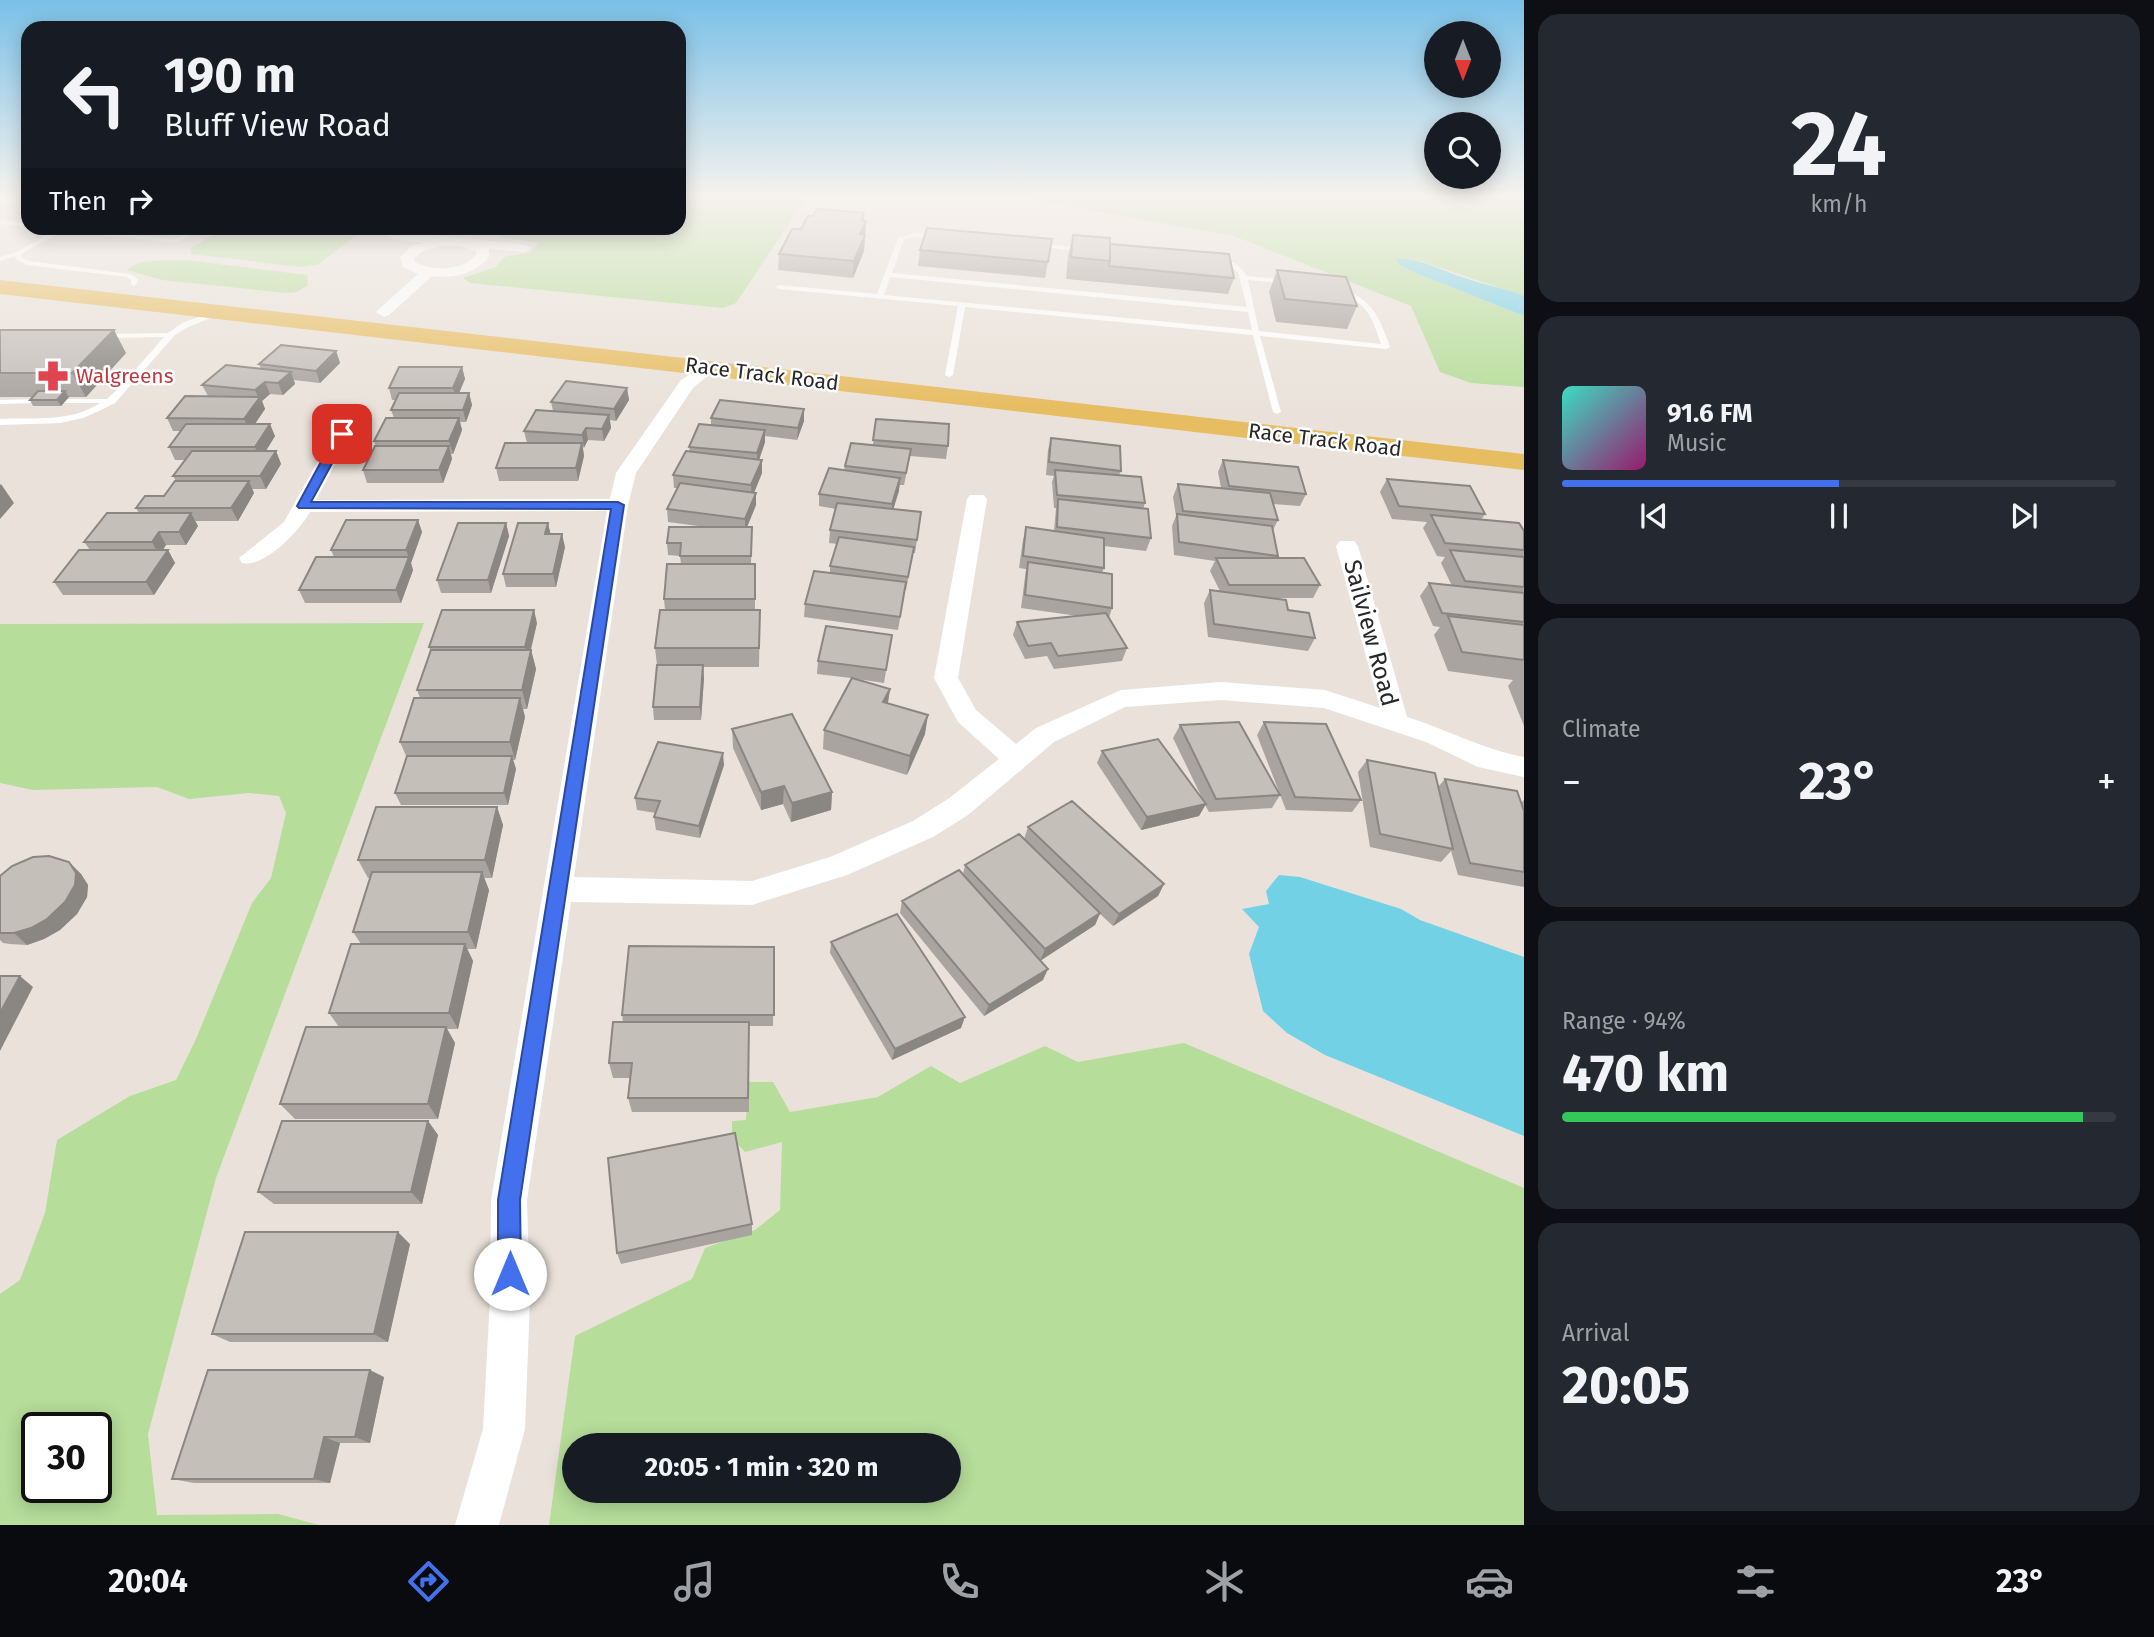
<!DOCTYPE html>
<html lang="en">
<head>
<meta charset="utf-8">
<style>
  body { margin:0; font-family:"Fira Sans",sans-serif; background:#242831; color:#f1f3f6; height:100vh; display:flex; flex-direction:column; font-size:26px; white-space:nowrap }
  * { box-sizing:border-box; margin:0 }
  p { font-size:23px; color:#9ea1a6 }
  .icon { flex:none; width:38px; height:38px; fill:none; stroke:currentColor; stroke-width:2; stroke-linecap:round; stroke-linejoin:round }
  .map { position:relative; flex:1; overflow:hidden }
  .side { display:flex; flex-direction:column; gap:14px; padding:14px; background:#0d0f14; width:630px }
  .side>* { flex:none }
  .top-card { position:absolute; left:21px; top:21px; width:665px; height:214px; border-radius:21px; box-shadow:0 4px 18px #0003; background:#171b24; color:#f1f3f6; overflow:hidden }
  .needle { width:46px; rotate:180deg }
  .tools { position:absolute; left:1424px; top:21px; display:grid; gap:14px }
  .tools a { display:grid; place-items:center; width:77px; height:77px; border-radius:50%; background:#171b24; box-shadow:0 4px 18px #0003; font-size:35px }
  .speed { position:absolute; left:21px; top:1412px; display:flex; gap:14px; font-size:35px; font-weight:700; text-align:center }
  .speed>* { display:grid; place-content:center; width:91px; height:91px; border-radius:50%; background:#171b24; box-shadow:0 4px 18px #0003; line-height:1 }
  .speed .limit { border:4px solid #111; border-radius:10px; background:#fff; color:#111 }
  .pin { position:absolute; display:grid; place-items:center; width:60px; height:60px; color:#fff; margin:-30px; border-radius:14px; box-shadow:0 4px 10px #0006 }
  .me { position:absolute; width:77px; margin:-38px; rotate:0deg; stroke-linejoin:round; filter:drop-shadow(0 0 5px #0008) }
  .turn { display:flex; align-items:center; gap:24px; height:147px; padding:0 28px; font-size:32px }
  .turn .icon { width:91px; height:91px; stroke-width:2.5 }
  .turn b { display:block; font-size:49px; line-height:60px }
  .then { display:flex; align-items:center; height:66px; padding:0 28px; background:#0003; gap:14px; font-size:26px }
  .big { font-size:52px; font-weight:700; line-height:1.1 }
  .side .card { flex:1; display:flex; flex-direction:column; justify-content:center; gap:10px; min-width:0; padding:0 24px; border-radius:21px; background:#242831 }
  .side .dial { align-items:center; gap:0 }
  .dial b { font-size:91px; line-height:1 }
  .song { display:flex; align-items:center; gap:21px }
  .cover { width:84px; height:84px; border-radius:10px; background:linear-gradient(135deg,hsl(170 70% 55%),hsl(320 70% 35%)) }
  .played { height:7px; border-radius:4px; background:linear-gradient(90deg,#4371ee 50%,#363941 50%) }
  .keys { display:flex; justify-content:space-around; direction:ltr }
  .heat { display:flex; justify-content:space-between; align-items:center; font-size:38px; direction:ltr }
  .charge { height:10px; border-radius:5px; background:linear-gradient(90deg,#34c759 94%,#363941 0) }
  .trip { position:absolute; left:562px; top:1433px; width:399px; height:70px; border-radius:35px; background:#171b24; box-shadow:0 4px 18px #0003; font-weight:700; line-height:70px; text-align:center }
  .menu { display:flex; height:112px; justify-content:space-around; align-items:center; background:#090b0e; color:#9ea1a6 }
  .menu .icon { width:49px; height:49px }
  .menu .active { color:#4371ee }
  .menu b { font-size:32px; color:#f1f3f6 }
  main { display:flex; flex:1; min-height:0 }
  .map>svg:first-child { display:block }
</style>
</head>
<body>
<main>
<div class="map">
<svg width="1524" height="1525" viewBox="0 0 1524 1525">
  <rect width="100%" height="100%" fill="#eae2da"/>
  <path fill="#b6dd9a" fill-rule="evenodd" d="M679,195H808L736,303L723,308L470,283L463,278L496,267L504,257L529,253L539,243L497,236L505,228H679Z
    M1019,195L1524,196V296L1420,261L1416,273L1524,316V387L1471,383L1440,372L1411,306L1234,236L1032,200Z
    M224,228H366L317,265L302,267L191,254V248Z
    M185,260L307,275L308,285L297,292L286,293L162,280L127,270C140,257 167,262 185,260Z
    M424,623L216,1178L148,1434L157,1515L278,1514L319,1525H0V1294L20,1280L45,1213L57,1140L130,1096L176,1080L196,1039L252,903L271,878L286,813L279,796L249,793L189,799L157,787L33,790L0,783V624ZM37,1428H96V1488H37Z
    M1184,1043L1524,1188V1525H549L575,1336L692,1279L705,1248L755,1230L780,1210L782,1142L745,1152L732,1138V1121L746,1120L748,1082H773L790,1112L878,1097L931,1066L960,1083L1045,1046L1078,1062ZM574,1446H948V1491H574Z"/>
  <path fill="#73d1e6" d="M1396,259C1421,258 1442,271 1465,278C1485,285 1505,288 1524,296V316L1416,273L1401,266Z
    M1279,875L1300,877L1401,909L1420,920L1524,957V1136L1325,1055L1287,1033L1263,1011L1249,954L1259,927L1242,909L1269,904L1266,891Z"/>
  <g fill="none" stroke-linecap="round" stroke-linejoin="round">
    <path fill="#fff" fill-rule="evenodd" d="M0,199L28,202V206L0,203Z
      M0,220L28,223V227L0,224Z
      M60,228L176,239L195,228H202L177,243L63,231L21,254V257L29,261L130,274L138,279L137,284L134,286L131,284V280L126,277L27,265L16,259L15,256L0,261V257L16,252Z
      M916,233L943,237L940,239L916,237L904,239L892,273L1247,307L1238,272L1231,267L1213,261C1226,256 1240,264 1247,276L1289,280L1292,282L1289,284L1248,280L1259,331L1381,344C1370,311 1368,306 1336,290V288L1338,287C1373,300 1378,314 1390,347L1386,349L1260,336L1281,412L1277,414L1273,412L1253,335L965,307L953,375L949,377L945,375L958,306L779,289L776,287L779,285L877,294L898,238ZM890,277L1248,312L1252,330L884,295Z
      M1035,243L1086,248L1089,250L1086,252L1033,246L1032,245Z
      M216,311L223,313L188,327L175,335L115,403L99,411L83,418L60,423L0,425V419C34,417 70,423 100,403H65L61,401L65,399H107L121,386L164,337L103,338L99,336L100,334L168,333L182,323Z
      M41,399L42,401L38,403L0,404V400Z"/>
    <path fill="#fff" fill-rule="evenodd" d="M389,228H401V232L524,244L531,248L524,252L489,249V257C475,274 453,279 432,276L389,315L384,317L376,312L379,309L418,274L403,267L400,257L413,245L423,243L393,239L385,233ZM442,246H460L476,251L477,254C462,271 434,272 415,262L414,258L423,251Z
      M709,363L717,368L693,388L636,473L628,505L574,877L752,881L830,857L913,821L948,799L999,759L958,722L934,678L967,499L970,495H984L987,499L958,678L976,710L1016,744L1036,728L1121,690L1221,682L1325,690L1380,708L1336,546L1340,541H1354L1358,546L1407,717C1448,730 1482,749 1524,757V777L1478,767L1426,742L1324,708L1221,700L1125,707L1054,742L968,815L933,837L847,875L752,905L571,902L527,1200L530,1299L525,1429L499,1525H455L483,1429L490,1299L491,1200L607,511L310,512C300,530 265,568 242,563L239,558L284,522L333,434L319,411L322,407H334L351,434L316,500L610,499L616,473L681,380Z"/>
    <path fill="#e7bd62" fill-rule="evenodd" d="M0,280L1524,454V470L0,294Z"/>
  </g>
  <path fill="#a9a4a0" d="M864,213V221H866L864,251L853,278L778,270L779,254L813,216Z
    M1073,235L1110,244L1234,278L1228,294L1066,279L1068,256Z
    M920,250L1048,262L1045,278L918,266Z
    M1277,270L1357,306L1347,329L1276,322L1269,292Z
    M0,330L126,353L86,397H69L61,406H33L30,400L32,397H0Z
    M336,351L340,363L320,383L294,380L295,384L283,395L270,394L262,401L265,409L255,424L275,436L266,451H276L281,464L266,489H252L254,493L238,521H195L198,526L186,545H166L163,550H168L175,563L154,595H63L54,582L90,550L84,542L139,513L136,508L164,496L176,481L173,476L186,460H175L169,447L181,431H173L167,418L208,396L202,385L261,369L259,364Z
    M462,367L465,379L459,393H469L472,405L466,422H460L462,430L453,454H451L452,459L443,483H367L363,470L376,446L374,441L394,418L391,410L396,400H392L389,388Z
    M627,388L629,400L616,421L610,420L611,428L604,441L588,440L583,448L584,456L578,481H499L496,468L527,443L524,431L553,411L551,402Z
    M711,418L804,421L797,440L765,436V442L759,460L762,473L754,492L756,493V505L747,527H752L751,564H755V610H760L759,667H703L704,678L701,720H654L653,707L657,665L655,648L665,610L664,599L681,564L680,556L668,555L667,543L706,527L668,522L667,509L678,488H674L673,475L690,452L689,447L711,425Z
    M876,419L948,446L946,459L910,456L904,485H900L893,509L917,540L915,553H913L906,590H905L898,630L804,617L805,604L830,573V566L837,544L829,543L830,530L836,509L819,506V494L844,470L845,466L873,445Z
    M1051,438L1121,471L1119,475L1145,503L1143,509L1151,538L1146,551L1104,546V568L1102,573L1112,608L1109,618L1127,648L1122,661L1054,669L1047,656L1025,659L1013,635L1017,622L1078,616L1021,608L1026,569L1019,568L1023,540L1026,527L1054,531L1056,508H1054L1052,482L1054,476L1046,475L1048,450Z
    M1223,460L1306,494L1300,506L1273,504L1278,520L1273,530L1278,556L1276,558L1320,585L1313,598H1271L1288,610L1315,638L1308,651L1208,637L1204,603L1210,590L1220,591L1210,571L1215,561L1174,555L1172,526L1176,516L1173,497L1178,484L1221,488L1218,472Z
    M1387,479L1485,514L1481,520L1524,531V726L1508,686L1513,680L1448,671L1434,635L1440,627L1433,626L1420,596L1429,583L1452,586L1441,563L1445,557L1437,556L1423,528L1427,522L1392,519L1380,492Z
    M418,520L422,532L411,563L413,570L401,603H305L299,590L334,557L331,550Z
    M506,523L509,536L491,593H441L437,580Z
    M548,523L550,534L565,547L556,587H506L503,574Z
    M537,623L531,650L536,669L527,709H523L525,717L515,760H513L516,769L508,805H401L395,793L407,758L400,742L420,698L417,690L430,650L429,647Z
    M892,635L884,683L857,679L890,689L888,703L925,734L907,775L823,749L824,730L851,678L817,674L818,661Z
    M1264,722L1361,800L1352,812L1286,810L1257,735Z
    M1180,725L1280,795L1272,808L1209,812L1205,805L1199,816L1141,830L1097,763L1102,751L1203,800L1173,738Z
    M732,729L832,792L831,810L791,822L783,804L761,810L733,748Z
    M1367,760L1438,787L1445,779L1521,803L1524,800V887L1458,875L1451,851L1441,862L1370,847L1358,772Z
    M724,765L700,838L656,830L654,817L656,813L637,810L635,798Z
    M497,807L503,825L492,878H484L489,890L476,949H467L473,961L458,1029H447L455,1043L438,1119H295L280,1104L339,1027L329,1013L361,944L353,932L371,878H368L358,860Z
    M1028,827L1164,884L1158,896L1113,926L1100,914L1095,925L1041,960L1043,980L984,1016L900,913L902,901L963,874L965,865L1024,839Z
    M69,862L81,874L88,885L87,897L77,914L60,930L44,939L27,945L10,944L3,943L0,940V876Z
    M831,942L961,1028L892,1060L830,953Z
    M774,947L773,1026H749V1112H632L628,1098L630,1078H613L609,1063L623,1022L622,1015Z
    M428,1121L438,1135L422,1204H274L258,1192Z
    M752,1224V1235L621,1264L617,1253Z
    M410,1244L388,1342H230L212,1334Z
    M384,1377L370,1443H340L330,1483H194L172,1479Z"/>
  <path fill="#8a8682" d="M864,213L863,228L866,221L864,251L853,278L854,261L861,220Z
    M114,330L126,353L86,397L72,373Z
    M336,351L340,363L320,383L316,371Z
    M462,367L465,379L456,400L453,388Z
    M291,372L295,384L283,395L278,383Z
    M265,382L270,394L262,401L265,409L250,431L244,419L259,399L255,390Z
    M627,388L629,400L616,421L614,409Z
    M65,391L69,397L61,406L57,400Z
    M469,393L472,405L466,422L463,410Z
    M804,409V421L797,440L798,428Z
    M609,415L611,428L604,441L602,429Z
    M459,418L462,430L453,454L449,441Z
    M270,424L275,436L260,460L255,447Z
    M586,428L588,440L584,448L582,435Z
    M765,430V442L757,466V453Z
    M582,443L584,456L578,481L576,468Z
    M449,446L452,459L443,483L439,470Z
    M276,451L281,464L266,489L260,476Z
    M762,460V473L752,498L751,485Z
    M900,478L899,491L891,517L892,504Z
    M249,481L254,493L238,521L231,508Z
    M1,484L14,503L0,519V485Z
    M756,493V505L745,532V519Z
    M191,513L198,526L186,545L179,532Z
    M418,520L422,532L411,563L413,570L401,603L396,590L409,558L406,550Z
    M506,523L509,536L491,593L488,580Z
    M548,523L551,536L545,534Z
    M159,532L166,545L159,555L152,542Z
    M562,534L565,547L556,587L553,574Z
    M168,550L175,563L154,595L146,582Z
    M534,610L537,623L528,660L525,647Z
    M531,650L536,669L527,709L522,690Z
    M703,665L704,678L701,720L700,707Z
    M890,689L887,708L883,702Z
    M520,698L525,717L515,760L510,742Z
    M928,715L925,734L907,775L910,756Z
    M723,753L724,765L700,838L699,826Z
    M512,756L516,769L508,805L504,793Z
    M784,786L783,804L761,810V792Z
    M832,792L831,810L791,822L792,803Z
    M1206,804L1199,816L1141,830L1147,817Z
    M497,807L503,825L492,878L485,860Z
    M69,862L81,874L88,885L87,897L77,914L60,930L44,939L27,945L14,933Z
    M482,872L489,890L476,949L468,932Z
    M1164,884L1158,896L1113,926L1119,914Z
    M1100,913L1095,925L1040,961L1045,949Z
    M465,944L473,961L458,1029L449,1013Z
    M1048,969L1043,980L984,1016L989,1005Z
    M20,976L33,987L0,1051V1013Z
    M965,1017L961,1028L892,1060L895,1049Z
    M446,1027L455,1043L438,1119L428,1104Z
    M428,1121L438,1135L422,1204L411,1192Z
    M398,1232L410,1244L388,1342L374,1334Z
    M370,1370L384,1377L370,1443L355,1437Z
    M324,1437L340,1443L330,1483L314,1479Z"/>
  <path fill="#c5bfba" stroke="#8a8682" stroke-width="2" d="M817,209L864,213L861,220L866,221L860,234L865,235L854,261L779,254L792,229H801L808,216H813Z
    M927,228L1052,239L1048,262L920,250Z
    M1073,235L1110,238V261L1071,257Z
    M1110,244L1229,254L1234,278L1109,266L1110,261Z
    M1277,270L1346,277L1357,306L1285,299Z
    M0,330H114L72,373H0Z
    M281,345L336,351L316,371L259,364Z
    M226,365L291,372L278,383L265,382L255,390L202,385Z
    M399,367H462L453,388H389Z
    M566,381L627,388L614,409L551,402Z
    M38,391H65L57,400H30Z
    M399,393H469L463,410H391Z
    M185,396L260,397L244,419L167,418Z
    M720,400L804,409L798,428L711,418Z
    M536,410L609,415L602,429L586,428L582,435L524,431Z
    M386,418H459L449,441H374Z
    M876,419L949,424L948,446L873,440Z
    M186,424H270L255,447H169Z
    M699,424L765,430L757,453L689,447Z
    M1051,438L1120,446L1121,471L1049,462Z
    M505,443H582L576,468H496Z
    M851,443L911,449L906,473L845,466Z
    M375,446H449L439,470H363Z
    M192,451H276L260,476H173Z
    M686,451L762,460L751,485L673,475Z
    M1223,460L1298,467L1306,494L1229,486Z
    M829,468L900,478L892,504L819,494Z
    M1055,470L1141,477L1145,503L1057,495Z
    M1387,479L1470,486L1485,514L1399,506Z
    M175,481H249L231,508H136L145,496H164Z
    M680,483L756,493L745,519L667,509Z
    M1178,484L1270,493L1278,520L1183,511Z
    M1058,499L1148,509L1151,538L1057,527Z
    M837,503L921,512L917,540L830,530Z
    M107,513H191L179,532H159L152,542H84Z
    M1177,514L1272,526L1278,556L1179,542Z
    M1431,515L1519,523L1524,531V550L1445,543Z
    M346,520H418L406,550H331Z
    M458,523H506L488,580H437Z
    M518,523H548L545,534H562L553,574H503Z
    M669,527H752L751,556H680L681,543H667Z
    M1026,527L1104,538V568L1023,556Z
    M839,537L914,547L908,577L830,566Z
    M79,550H168L146,582H54Z
    M1450,550L1524,557V587L1465,581Z
    M316,557H409L396,590H299Z
    M1216,558H1304L1320,585H1229Z
    M1028,562L1112,574V608L1025,595Z
    M667,564H755V599H664Z
    M814,571L906,582L900,617L805,604Z
    M1429,583L1524,593V622L1442,613Z
    M1210,590L1286,600L1288,610L1309,613L1315,638L1214,624Z
    M442,610H534L525,647H429Z
    M660,610H760L759,648H655Z
    M1106,613L1127,648L1058,656L1051,643L1028,646L1017,622Z
    M1448,616L1524,625V660L1462,652Z
    M826,626L892,635L886,670L818,661Z
    M431,650H531L522,690H417Z
    M657,665H703L700,707H653Z
    M852,678L890,689L883,702L928,715L910,756L824,730Z
    M414,698H520L510,742H400Z
    M792,714L832,792L792,803L784,786L761,792L732,729Z
    M1239,722L1280,795L1216,799L1180,725Z
    M1264,722L1326,724L1361,800L1295,797Z
    M1158,739L1206,804L1147,817L1102,751Z
    M658,742L723,753L699,826L654,817L660,801L635,798Z
    M407,756H512L504,793H395Z
    M1367,760L1435,773L1453,849L1380,834Z
    M1445,779L1517,791L1524,811V872L1470,863Z
    M1072,801L1164,884L1119,914L1028,827Z
    M376,807H497L485,860H358Z
    M1019,834L1100,913L1045,949L965,865Z
    M49,856L69,862L76,873L75,885L65,902L47,919L31,928L14,933H0V876L12,866L33,857Z
    M959,870L1048,969L989,1005L902,901Z
    M372,872H482L468,932H353Z
    M897,914L965,1017L895,1049L831,942Z
    M351,944H465L449,1013H329Z
    M629,946L774,947V1015H622Z
    M0,976H20L0,1013Z
    M613,1022H749L748,1098H628L632,1063H609Z
    M306,1027H446L428,1104H280Z
    M282,1121H428L411,1192H258Z
    M735,1133L752,1224L617,1253L608,1158Z
    M245,1232H398L374,1334H212Z
    M208,1370H370L355,1437H324L314,1479H172Z"/>
  <linearGradient id="sky" x2="0" y2="1"><stop stop-color="#79c0e7"/><stop offset="0.48" stop-color="#f6f2ee"/><stop offset="1" stop-color="#f6f2ee" stop-opacity="0"/></linearGradient>
  <rect width="1524" height="409" fill="url(#sky)"/>
  <path fill="#4371ee" stroke="#2c499b" stroke-width="2" d="M342,431L348,434L311,502H618L624,505L520,1200L521,1274L518,1282L510,1286L501,1282L498,1274V1200L611,509L299,508L297,506L336,434Z"/>
  <defs>
    <g id="pharmacy-bare" transform="scale(2.415)"><path d="M-2-6h4v4h4v4h-4v4h-4v-4h-4v-4h4Z" fill="#e0444e" stroke="#fff" stroke-width="2.5" paint-order="stroke"/></g>
  </defs>
  <g fill-rule="evenodd">
    <use href="#pharmacy-bare" x="53" y="376"/>
  </g>
  <g text-anchor="middle" dominant-baseline="central" stroke-width="5" stroke-linejoin="round" paint-order="stroke">
    <g font-size="21" fill="#282828" stroke="#fff">
      <text transform="translate(762 374) rotate(7)">Race Track Road</text>
      <text transform="translate(1325 440) rotate(7)">Race Track Road</text>
    </g>
    <g font-size="21" fill="#be3a42" stroke="#fff" text-anchor="start">
      <text x="76" y="376">Walgreens</text>
    </g>
    <g font-size="24" fill="#282828" stroke="#fff">
      <text transform="translate(1371 633) rotate(75)">Sailview Road</text>
    </g>
  </g>
</svg>
<div class="tools">
<a><svg class="needle" viewBox="-14 -14 28 28"><path d="M0-13l5 13h-10z" fill="#e53935"/><path d="M0 13l5-13h-10z" fill="#9ea1a6"/></svg></a>
<a><svg class="icon" aria-label="search" viewBox="0 0 24 24"><circle cx="10" cy="10" r="6"/><path d="M15 15l6 6"/></svg></a>
</div>
<div class="speed"><div class="limit">30</div></div>
<div class="pin" style="left:342px;top:434px;background:#d93025"><svg class="icon" aria-label="arrive" viewBox="0 0 24 24"><path d="M6 21V4h12l-3 4 3 4H6"/></svg></div>
<svg class="me" style="left:510px;top:1274px" viewBox="-20 -20 40 40"><circle r="19" fill="#fff"/><path d="M0-13L10 11 0 6-10 11z" fill="#4371ee"/></svg>
<div class="trip">20:05 · 1 min · 320 m</div>
<div class="top-card">
<div class="turn"><svg class="icon" aria-label="left" viewBox="0 0 24 24"><path d="M17 20v-9H6M10 6l-5 5 5 5"/></svg><div><b>190 m</b>Bluff View Road</div></div>
<div class="then">Then<svg class="icon" aria-label="right" viewBox="0 0 24 24"><path d="M7 20v-9h11M14 6l5 5-5 5"/></svg></div>
</div>
</div>
<section class="side">
<div class="card dial"><b>24</b><p>km/h</p></div>
<div class="card">
<div class="song"><i class="cover"></i><div><b>91.6 FM</b><p>Music</p></div></div>
<div class="played"></div>
<div class="keys"><svg class="icon" aria-label="previous" viewBox="0 0 24 24"><path d="M18 5L8 12l10 7zM5 5v14"/></svg><svg class="icon" aria-label="pause" viewBox="0 0 24 24"><path d="M8 5v14M16 5v14"/></svg><svg class="icon" aria-label="next" viewBox="0 0 24 24"><path d="M6 5l10 7-10 7zM19 5v14"/></svg></div>
</div>
<div class="card"><p>Climate</p>
<div class="heat"><a>−</a><b class="big">23°</b><a>+</a></div>
</div>
<div class="card"><p>Range · 94%</p><b class="big">470 km</b><div class="charge"></div></div>
<div class="card"><p>Arrival</p><b class="big">20:05</b></div>
</section>
</main>
<nav class="menu">
<b>20:04</b>
<svg class="icon active" aria-label="directions" viewBox="0 0 24 24"><path d="M12 3l9 9-9 9-9-9zM9 14v-3h6M13 9l2 2-2 2"/></svg>
<svg class="icon" aria-label="music" viewBox="0 0 24 24"><path d="M9 18V5l10-2v13"/><circle cx="6" cy="18" r="3"/><circle cx="16" cy="16" r="3"/></svg>
<svg class="icon" aria-label="phone" viewBox="0 0 24 24"><path d="M5 4h4l2 5-3 2q2 4 5 5l2-3 5 2v4C11 20 4 13 5 4z"/></svg>
<svg class="icon" aria-label="climate" viewBox="0 0 24 24"><path d="M12 3v18M4 7l16 10M4 17L20 7"/></svg>
<svg class="icon" aria-label="car" viewBox="0 0 24 24"><path d="M5 17H2v-5l4-1 3-4h7l3 4 3 1v5h-3M9 17h6M6 11h13"/><circle cx="7" cy="17" r="2"/><circle cx="17" cy="17" r="2"/></svg>
<svg class="icon" aria-label="filters" viewBox="0 0 24 24"><path d="M4 7h16M4 17h16"/><circle cx="9" cy="7" r="2"/><circle cx="15" cy="17" r="2"/></svg>
<b>23°</b>
</nav>
</body>
</html>
